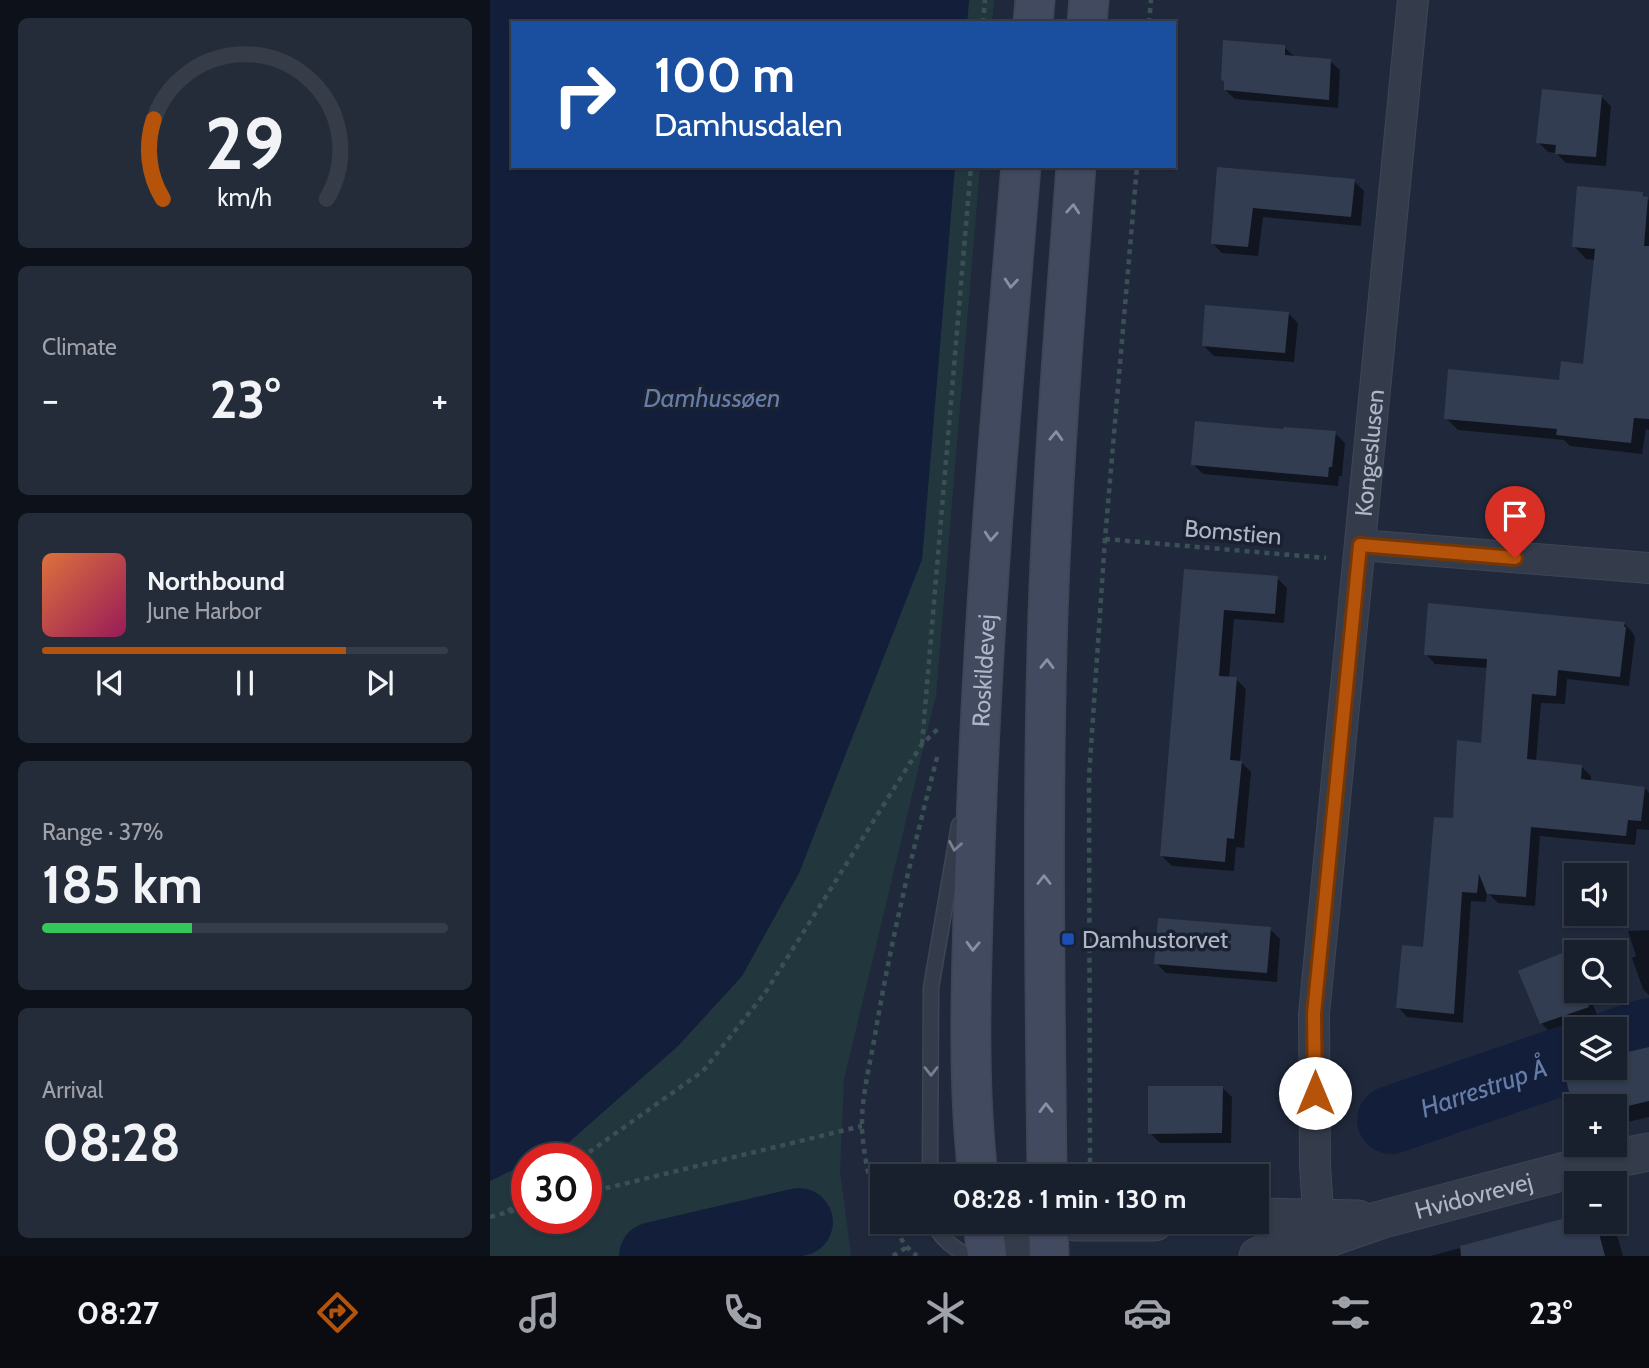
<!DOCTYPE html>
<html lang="en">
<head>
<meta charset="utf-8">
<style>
  body { margin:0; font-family:Cabin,sans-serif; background:#252c39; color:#f1f3f6; height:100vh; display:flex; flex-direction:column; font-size:26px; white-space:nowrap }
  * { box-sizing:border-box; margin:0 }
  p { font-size:23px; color:#9fa2aa }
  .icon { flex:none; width:38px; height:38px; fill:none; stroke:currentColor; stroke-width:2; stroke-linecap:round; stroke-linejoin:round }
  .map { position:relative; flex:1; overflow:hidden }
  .details { display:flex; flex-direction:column; gap:18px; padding:18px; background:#0d1119; width:490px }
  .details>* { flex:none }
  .banner { position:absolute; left:21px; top:21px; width:665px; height:147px; border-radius:0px; box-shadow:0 2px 5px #0004,0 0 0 2px #363d49; background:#1a4fa0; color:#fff; overflow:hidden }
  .tools { position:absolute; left:1074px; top:863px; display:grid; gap:14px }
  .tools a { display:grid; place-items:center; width:63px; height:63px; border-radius:0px; background:#181f2d; box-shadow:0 2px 5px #0004,0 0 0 2px #363d49; font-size:35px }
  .speed { position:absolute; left:21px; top:1143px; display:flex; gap:14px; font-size:35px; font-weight:700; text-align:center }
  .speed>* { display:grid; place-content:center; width:91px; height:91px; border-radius:50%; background:#181f2d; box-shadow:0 2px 5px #0004,0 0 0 2px #363d49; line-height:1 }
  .speed .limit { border:10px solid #d22; background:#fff; color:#111 }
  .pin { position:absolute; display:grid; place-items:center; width:60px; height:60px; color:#fff; margin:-72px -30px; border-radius:50% 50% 50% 0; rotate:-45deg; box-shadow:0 0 7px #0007 }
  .pin .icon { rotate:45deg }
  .me { position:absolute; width:77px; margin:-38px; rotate:0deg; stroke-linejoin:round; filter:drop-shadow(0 0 5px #0008) }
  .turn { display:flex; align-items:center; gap:24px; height:147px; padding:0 28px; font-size:32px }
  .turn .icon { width:91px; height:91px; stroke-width:2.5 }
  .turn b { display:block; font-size:49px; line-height:60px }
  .big { font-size:52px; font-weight:800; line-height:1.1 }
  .details .widget { flex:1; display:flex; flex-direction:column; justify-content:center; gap:10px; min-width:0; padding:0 24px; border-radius:10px; background:#252c39 }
  .details .dial { align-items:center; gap:0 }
  .dial svg { height:182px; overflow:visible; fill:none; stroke:#363d49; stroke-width:7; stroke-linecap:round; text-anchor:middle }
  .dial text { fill:#f1f3f6; stroke:none }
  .song { display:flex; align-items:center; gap:21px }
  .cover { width:84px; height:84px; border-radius:10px; background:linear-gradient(135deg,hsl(20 70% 55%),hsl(330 70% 35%)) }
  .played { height:7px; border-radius:4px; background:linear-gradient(90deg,#b45309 75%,#363d49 75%) }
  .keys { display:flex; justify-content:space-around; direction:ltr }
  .heat { display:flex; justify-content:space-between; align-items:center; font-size:38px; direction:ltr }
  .charge { height:10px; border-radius:5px; background:linear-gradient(90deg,#34c759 37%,#363d49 0) }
  .trip { position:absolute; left:380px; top:1164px; width:399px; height:70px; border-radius:0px; background:#181f2d; box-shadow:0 2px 5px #0004,0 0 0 2px #363d49; font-weight:800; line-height:70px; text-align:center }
  .tabs { display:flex; height:112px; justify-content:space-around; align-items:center; background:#0a0c12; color:#9fa2aa }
  .tabs .icon { width:49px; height:49px }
  .tabs .current { color:#b45309 }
  .tabs b { font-size:32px; color:#f1f3f6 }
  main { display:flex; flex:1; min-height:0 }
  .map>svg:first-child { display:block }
</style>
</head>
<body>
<main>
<section class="details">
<div class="widget dial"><svg viewBox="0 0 100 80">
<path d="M14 69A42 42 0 1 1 86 69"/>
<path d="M14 69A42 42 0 0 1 10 34" stroke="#b45309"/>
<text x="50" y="56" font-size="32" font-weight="700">29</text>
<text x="50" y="72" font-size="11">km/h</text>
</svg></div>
<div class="widget"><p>Climate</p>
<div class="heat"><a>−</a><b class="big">23°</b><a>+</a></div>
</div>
<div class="widget">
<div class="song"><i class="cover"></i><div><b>Northbound</b><p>June Harbor</p></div></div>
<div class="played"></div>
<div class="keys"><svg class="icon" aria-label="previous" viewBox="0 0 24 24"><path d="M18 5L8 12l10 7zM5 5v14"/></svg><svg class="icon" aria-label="pause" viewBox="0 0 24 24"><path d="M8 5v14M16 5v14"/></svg><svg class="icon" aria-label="next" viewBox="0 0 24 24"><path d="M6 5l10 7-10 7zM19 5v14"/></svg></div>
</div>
<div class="widget"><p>Range · 37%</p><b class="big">185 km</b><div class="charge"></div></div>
<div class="widget"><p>Arrival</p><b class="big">08:28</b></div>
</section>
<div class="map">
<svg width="1159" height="1256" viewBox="0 0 1159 1256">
  <rect width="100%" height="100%" fill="#20293c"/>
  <path fill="#22373d" d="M479,0H504L502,23H477Z
    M465,166H490L446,695L354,1079L350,1171L361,1256H0V1181L37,1163V1218H96V1158H46L77,1143L188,1046L252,976L309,873L432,560Z"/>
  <path fill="#131f3a" d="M0,0H479L477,23H23V166H465L432,559L309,873L252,976L188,1046L77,1144L46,1158H37V1163L0,1181Z"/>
  <path fill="#0007" d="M794,47L804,56L840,61L850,70L848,108L745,99L735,90L736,83Z
    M1111,96L1121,106L1116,166L1076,163L1066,153L1058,152L1048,142Z
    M728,169L864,181L874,191L871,226L773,217L768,256L732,253L722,243Z
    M1152,194L1159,200V430L1156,429L1152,454L1080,446L1074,440L968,430L956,418L1071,382L1095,366L1106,260L1096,259L1084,246Z
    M798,313L808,323L804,362L724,356L714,346Z
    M795,431L845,433L855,443L852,476H849L848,486L713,474L703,464Z
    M696,570L787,578L797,588L794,623L744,619L739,679H746L756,689L750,761L761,772L754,848L746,847L744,871L682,866L672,856Z
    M1134,623L1143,633L1145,638L1139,686L1077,679L1075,704L1051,703L1046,761L1092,767L1101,776V782L1155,788L1159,793V830L1147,829L1145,845L1050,836L1045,906L1008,903L997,892L996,902L981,901L973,1023L917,1017L908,1007L935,949L965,820L993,745L998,668L945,664L936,654Z
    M780,929L790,939L787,982L676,973L666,963Z
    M1159,930V995L1153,989L1142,958L1146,956L1138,931Z
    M1077,953L1087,964V990H1097L1108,1017L1061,1033L1051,1023Z
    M1159,1048V1117L1125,1125V1106H1087V1115L1076,1069L1125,1068Z
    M732,1087L742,1097L741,1143H670L660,1133Z
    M1087,1217V1222H1112L1128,1238L1133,1256H940Z"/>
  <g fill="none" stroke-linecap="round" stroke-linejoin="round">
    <g stroke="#131f3a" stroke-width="68">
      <path d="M1125,1043L1159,1032"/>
      <path id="s1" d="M901,1120L1087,1056"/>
      <path d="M163,1256L309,1222"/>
    </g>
  </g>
  <path fill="#323d52" d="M733,40L795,45V55L841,59L839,100L734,90V81L731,80Z
    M1052,89L1112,95L1106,157L1065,154L1066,145L1046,143Z
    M727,167L865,179L861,217L763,208L758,247L721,244Z
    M1087,186L1153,192V196L1158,197L1154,246H1159V419L1144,418L1141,443L1066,435L1067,429L954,419L958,369L1069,380L1071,361L1093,364L1105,249L1082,247Z
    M715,305L799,312L795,353L712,346Z
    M705,421L793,429L794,427L846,431L842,467H839L838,477L701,465Z
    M694,569L788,576L785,614L734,610L729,676L747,677L740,760L752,761L744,839L737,838L735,862L670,856Z
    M938,603L1135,622L1134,627H1136L1130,677L1068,670L1066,696L1042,694L1037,759L1092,765L1091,779L1155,787L1151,821L1138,820L1136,836L1041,827L1036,897L997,894L989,874L987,893L972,892L964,1014L906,1008L912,945L933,947L944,817L963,818L967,740L991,743L997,659L934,655Z
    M668,918L781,927L777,973L664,964Z
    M1077,951L1087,976V990H1092L1099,1007L1050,1024L1028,971Z
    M1159,1047V1101L1125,1109V1106H1087L1086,1119L1073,1068L1087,1064V1068H1125V1055Z
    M658,1086H733L732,1133L658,1134Z
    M1087,1215V1222H1106L1115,1256H971L970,1246Z"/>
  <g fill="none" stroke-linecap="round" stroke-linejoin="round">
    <g stroke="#3e4555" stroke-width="17">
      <path id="service" d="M440,1176L441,988L469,825
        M443,1222C450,1238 463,1248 478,1256"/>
    </g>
    <g stroke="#3e4555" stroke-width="32">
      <g id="minor">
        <path d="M870,545L1159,568"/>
        <path id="s2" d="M830,1241L825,1166L824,1014L923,0"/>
      </g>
    </g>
    <g stroke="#3e4555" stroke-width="39">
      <g id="tertiary">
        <path d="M766,1217L868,1219"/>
        <path d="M585,1222H665"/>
        <path d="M511,1256L558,1222"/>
        <path id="s3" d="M768,1256L830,1241L890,1220L1113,1161L1159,1152"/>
      </g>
    </g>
    <g stroke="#3e4555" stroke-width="41">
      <g id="secondary">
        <path d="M543,23L545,0"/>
        <path d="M597,23L599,0"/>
        <path id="s4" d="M488,1176C476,1070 482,960 485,853C492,624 512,395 531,166"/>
        <path d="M557,1176C555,989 552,802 558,615C563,465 575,316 586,166"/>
        <path d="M493,1222L497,1256"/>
        <path d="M558,1222L559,1256"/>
      </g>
    </g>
    <path stroke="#3b5055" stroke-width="4.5" stroke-dasharray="5 5" stroke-linecap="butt" d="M493,23L495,0
      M659,23L661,0
      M615,539L836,558
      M432,744L481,166
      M91,1158L213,1071L275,993L432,744L450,727
      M600,1166L615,1176
      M597,1172L600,1166L599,777L615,539L647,166
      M96,1193L372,1126
      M18,1211L37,1197
      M392,1211C379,1186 374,1157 372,1129C371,1096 381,1061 386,1029C402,936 424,845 448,754
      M0,1217L37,1207
      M399,1222L417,1247L427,1256
      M403,1256L417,1247"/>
    <use href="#service" stroke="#343c4c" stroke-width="14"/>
    <use href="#minor" stroke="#343c4c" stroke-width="30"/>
    <use href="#tertiary" stroke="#343c4c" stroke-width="37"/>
    <use href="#secondary" stroke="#424a5f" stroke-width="38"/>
  </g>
  <defs><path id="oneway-chevron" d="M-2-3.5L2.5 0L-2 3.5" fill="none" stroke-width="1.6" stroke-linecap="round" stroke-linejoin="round" transform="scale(1.75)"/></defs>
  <g stroke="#8990a3">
    <use href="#oneway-chevron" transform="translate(583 209) rotate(-86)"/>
    <use href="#oneway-chevron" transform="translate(521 283) rotate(95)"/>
    <use href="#oneway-chevron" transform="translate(566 436) rotate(-88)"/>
    <use href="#oneway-chevron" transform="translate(501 536) rotate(94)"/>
    <use href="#oneway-chevron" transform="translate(557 664) rotate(-89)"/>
    <use href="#oneway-chevron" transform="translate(554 880) rotate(-90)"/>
    <use href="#oneway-chevron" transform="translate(483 946) rotate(92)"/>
    <use href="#oneway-chevron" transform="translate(556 1108) rotate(-91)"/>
  </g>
  <g stroke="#787f90">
    <use href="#oneway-chevron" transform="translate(465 846) rotate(100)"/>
    <use href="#oneway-chevron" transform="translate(441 1071) rotate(90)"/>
  </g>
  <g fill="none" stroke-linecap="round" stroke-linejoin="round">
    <g stroke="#753606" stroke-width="18">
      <path id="route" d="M825,1093L824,1014L870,545L1025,558"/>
    </g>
    <use href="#route" stroke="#b45309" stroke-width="12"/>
  </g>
  <rect fill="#1a4fb4" stroke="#1a2130" stroke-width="2.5" x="571" y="932" width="14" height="14" rx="3.5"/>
  <g text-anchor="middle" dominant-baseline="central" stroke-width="7" stroke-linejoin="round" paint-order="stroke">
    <g font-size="24" fill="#afb6c8" stroke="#1a2130">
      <text stroke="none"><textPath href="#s2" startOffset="791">Kongeslusen</textPath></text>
      <text transform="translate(743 532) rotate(5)">Bomstien</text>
      <text stroke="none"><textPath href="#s4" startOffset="506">Roskildevej</textPath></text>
      <text stroke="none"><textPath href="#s3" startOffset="224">Hvidovrevej</textPath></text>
    </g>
    <g font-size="24" fill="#afb6c8" stroke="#1a2130" text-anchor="start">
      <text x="592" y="939">Damhustorvet</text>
    </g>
    <g font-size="26" font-style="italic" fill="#667ca9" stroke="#1a2130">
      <text x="222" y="398">Damhussøen</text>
      <text stroke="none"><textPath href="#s1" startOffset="98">Harrestrup Å</textPath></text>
    </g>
  </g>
</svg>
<div class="tools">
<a><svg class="icon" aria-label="sound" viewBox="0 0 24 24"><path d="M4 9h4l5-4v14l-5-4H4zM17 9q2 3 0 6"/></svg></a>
<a><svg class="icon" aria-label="search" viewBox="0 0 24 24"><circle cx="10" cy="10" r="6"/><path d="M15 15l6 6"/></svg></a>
<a><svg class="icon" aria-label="layers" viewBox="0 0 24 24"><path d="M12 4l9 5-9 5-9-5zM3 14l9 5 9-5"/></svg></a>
<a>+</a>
<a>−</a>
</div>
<div class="speed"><div class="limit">30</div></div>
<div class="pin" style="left:1025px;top:558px;background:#d93025"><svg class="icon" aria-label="arrive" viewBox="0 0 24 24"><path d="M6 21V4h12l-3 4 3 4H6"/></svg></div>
<svg class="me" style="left:825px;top:1093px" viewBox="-20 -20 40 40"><circle r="19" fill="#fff"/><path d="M0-13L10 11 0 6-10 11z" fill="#b45309"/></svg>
<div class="trip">08:28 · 1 min · 130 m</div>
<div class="banner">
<div class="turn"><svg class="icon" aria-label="right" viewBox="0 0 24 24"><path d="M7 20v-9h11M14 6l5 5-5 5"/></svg><div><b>100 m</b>Damhusdalen</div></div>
</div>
</div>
</main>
<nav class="tabs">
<b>08:27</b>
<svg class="icon current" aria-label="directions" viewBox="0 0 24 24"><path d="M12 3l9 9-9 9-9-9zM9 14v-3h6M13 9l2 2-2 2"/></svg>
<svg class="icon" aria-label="music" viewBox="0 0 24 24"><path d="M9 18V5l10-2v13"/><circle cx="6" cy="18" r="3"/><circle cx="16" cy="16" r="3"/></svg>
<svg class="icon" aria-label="phone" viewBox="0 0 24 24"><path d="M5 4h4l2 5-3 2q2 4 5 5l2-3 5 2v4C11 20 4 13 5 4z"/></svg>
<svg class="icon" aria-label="climate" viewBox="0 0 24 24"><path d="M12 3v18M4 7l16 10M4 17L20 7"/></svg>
<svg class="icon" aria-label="car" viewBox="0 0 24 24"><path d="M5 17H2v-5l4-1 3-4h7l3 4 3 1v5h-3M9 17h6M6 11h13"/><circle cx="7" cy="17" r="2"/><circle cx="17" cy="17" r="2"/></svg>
<svg class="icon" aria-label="filters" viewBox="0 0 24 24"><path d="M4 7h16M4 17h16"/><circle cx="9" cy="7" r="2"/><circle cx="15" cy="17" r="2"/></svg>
<b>23°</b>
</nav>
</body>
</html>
